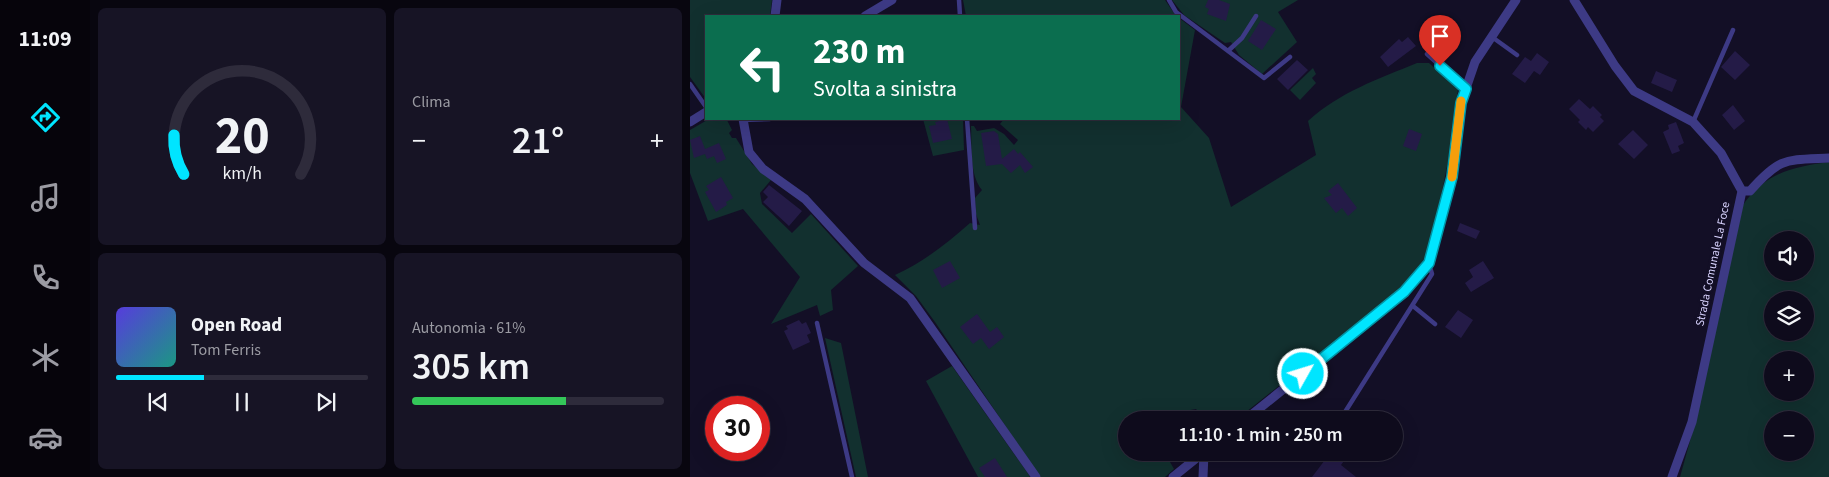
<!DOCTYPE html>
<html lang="it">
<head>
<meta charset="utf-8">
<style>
  body { margin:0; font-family:"Source Sans 3",sans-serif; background:#171425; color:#f1f3f6; height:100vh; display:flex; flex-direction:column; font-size:19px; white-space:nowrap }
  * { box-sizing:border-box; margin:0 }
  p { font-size:16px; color:#9b9ba3 }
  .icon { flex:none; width:28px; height:28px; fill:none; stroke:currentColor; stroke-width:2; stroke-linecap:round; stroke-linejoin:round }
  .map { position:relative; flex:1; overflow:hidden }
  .side { display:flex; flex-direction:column; gap:8px; padding:8px; background:#08060f; width:600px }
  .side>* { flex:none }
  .top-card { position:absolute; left:15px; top:15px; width:475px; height:105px; border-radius:0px; box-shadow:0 5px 20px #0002,0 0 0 1px #2e2b3b; background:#0b6e4f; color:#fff; overflow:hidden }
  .controls { position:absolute; left:1074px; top:231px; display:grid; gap:10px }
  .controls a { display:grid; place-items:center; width:50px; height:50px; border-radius:50%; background:#0e0b1c; box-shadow:0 5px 20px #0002,0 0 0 1px #2e2b3b; font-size:25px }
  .speed { position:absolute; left:15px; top:396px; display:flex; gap:10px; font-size:25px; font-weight:700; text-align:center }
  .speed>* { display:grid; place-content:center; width:65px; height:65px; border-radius:50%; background:#0e0b1c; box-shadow:0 5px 20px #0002,0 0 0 1px #2e2b3b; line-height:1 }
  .speed .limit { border:8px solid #d22; background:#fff; color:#111 }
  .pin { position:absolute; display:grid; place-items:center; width:42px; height:42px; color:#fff; margin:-51px -21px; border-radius:50% 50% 50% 0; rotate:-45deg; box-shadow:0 0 5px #0007 }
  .pin .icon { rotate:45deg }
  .me { position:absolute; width:55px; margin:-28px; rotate:51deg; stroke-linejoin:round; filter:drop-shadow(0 0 4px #0008) }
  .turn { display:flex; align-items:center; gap:18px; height:105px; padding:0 25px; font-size:22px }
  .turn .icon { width:65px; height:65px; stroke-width:2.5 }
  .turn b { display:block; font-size:35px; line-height:42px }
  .big { font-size:38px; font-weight:600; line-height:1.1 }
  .side .card { flex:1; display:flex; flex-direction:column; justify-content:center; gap:8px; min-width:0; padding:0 18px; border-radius:8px; background:#171425 }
  .side .dial { align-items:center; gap:0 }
  .dial svg { height:130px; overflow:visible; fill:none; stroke:#2e2b3b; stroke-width:7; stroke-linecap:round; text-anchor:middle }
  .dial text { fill:#f1f3f6; stroke:none }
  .song { display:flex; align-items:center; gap:15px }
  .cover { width:60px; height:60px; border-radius:8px; background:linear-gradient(135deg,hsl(250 70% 55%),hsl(170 70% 35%)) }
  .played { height:5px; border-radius:2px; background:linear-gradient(90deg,#00e5ff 35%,#2e2b3b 35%) }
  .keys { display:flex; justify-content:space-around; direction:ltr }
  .heat { display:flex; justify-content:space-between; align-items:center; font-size:28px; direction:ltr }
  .charge { height:8px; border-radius:4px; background:linear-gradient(90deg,#34c759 61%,#2e2b3b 0) }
  .side .tiles { flex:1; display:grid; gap:8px; grid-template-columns:repeat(2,1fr) }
  .trip { position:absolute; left:428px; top:411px; width:285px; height:50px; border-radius:25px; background:#0e0b1c; box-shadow:0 5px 20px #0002,0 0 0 1px #2e2b3b; font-weight:600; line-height:50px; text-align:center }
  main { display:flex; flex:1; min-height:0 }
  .dock { display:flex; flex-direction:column; width:90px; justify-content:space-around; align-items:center; background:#06040b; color:#9b9ba3 }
  .dock .icon { width:35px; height:35px }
  .dock .current { color:#00e5ff }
  .dock b { font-size:22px; color:#f1f3f6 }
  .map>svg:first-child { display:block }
</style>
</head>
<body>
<main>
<nav class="dock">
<b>11:09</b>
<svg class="icon current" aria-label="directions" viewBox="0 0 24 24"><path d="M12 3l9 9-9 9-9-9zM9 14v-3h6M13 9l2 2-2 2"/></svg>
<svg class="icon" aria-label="music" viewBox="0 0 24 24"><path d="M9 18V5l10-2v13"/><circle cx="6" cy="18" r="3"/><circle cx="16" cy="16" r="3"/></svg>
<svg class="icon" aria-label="phone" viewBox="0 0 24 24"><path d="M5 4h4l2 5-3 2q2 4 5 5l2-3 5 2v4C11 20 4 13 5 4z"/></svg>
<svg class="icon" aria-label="climate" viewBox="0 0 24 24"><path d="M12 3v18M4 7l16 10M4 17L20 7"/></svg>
<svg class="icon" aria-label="car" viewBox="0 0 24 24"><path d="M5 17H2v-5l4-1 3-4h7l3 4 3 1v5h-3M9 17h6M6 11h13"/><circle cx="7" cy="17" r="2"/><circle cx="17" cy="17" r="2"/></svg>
</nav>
<section class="side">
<div class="tiles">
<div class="card dial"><svg viewBox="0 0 100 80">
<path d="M14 69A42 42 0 1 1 86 69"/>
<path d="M14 69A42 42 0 0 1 8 45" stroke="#00e5ff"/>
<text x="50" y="56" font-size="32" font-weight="700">20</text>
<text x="50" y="72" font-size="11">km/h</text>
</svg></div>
<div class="card"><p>Clima</p>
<div class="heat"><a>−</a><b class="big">21°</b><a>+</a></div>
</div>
<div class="card">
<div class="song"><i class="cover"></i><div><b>Open Road</b><p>Tom Ferris</p></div></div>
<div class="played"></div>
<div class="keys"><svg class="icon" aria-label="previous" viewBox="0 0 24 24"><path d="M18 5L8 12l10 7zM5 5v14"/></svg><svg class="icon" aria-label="pause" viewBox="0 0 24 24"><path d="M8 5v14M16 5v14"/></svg><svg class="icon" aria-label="next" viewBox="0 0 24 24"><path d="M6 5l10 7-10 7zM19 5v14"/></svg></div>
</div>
<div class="card"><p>Autonomia · 61%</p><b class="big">305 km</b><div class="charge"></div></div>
</div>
</section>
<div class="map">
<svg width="1139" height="477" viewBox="0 0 1139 477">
  <rect width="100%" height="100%" fill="#130f26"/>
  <path fill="#12302f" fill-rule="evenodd" d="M0,0H82L80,16H16V99L0,77Z
    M273,0H475L486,16H276Z
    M482,0H608L588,12L607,42L572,74L549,55L541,42L535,43L494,15Z
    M489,18L505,30L491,107L519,138L541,207L626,155L618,121C650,92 688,79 727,63H739L768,89L761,146L742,242L730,267L712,288L546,420H516L506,409L489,412L475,420H436V452L475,453L484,469L475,477H350L245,322L226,296L205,275C234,262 257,243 280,223L290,225L286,214L285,198L292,190C279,174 282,147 281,126H284L287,131L304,128L314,134L324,145L328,140L310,124L314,119H489Z
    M623,68L626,74L622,78L626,83L610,100L600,90Z
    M19,119L37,120L42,130L39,133L42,138H46L62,164L81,180L70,193L72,204L102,233L121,214L168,266L141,290L143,310L130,316L127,305L81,324L110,277L53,209L18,221L0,173V130Z
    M233,119H273L274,150L243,156Z
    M1139,162V477H990L1005,423L1053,205C1075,173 1102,167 1139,162ZM1082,240H1115V272H1082ZM1082,300H1115V332H1082ZM1082,360H1115V392H1082ZM1082,420H1115V452H1082Z
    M135,338L151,343L178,477H166Z
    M262,366L339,475L340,477H288L236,381Z"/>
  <path fill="#241b47" d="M518,0H529L540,4L536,21L517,14L519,9L515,7Z
    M571,20L586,29L572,50L558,41Z
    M748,21L766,32L756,48L738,37Z
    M718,37L726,46L698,67L690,57L709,39L712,42Z
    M1045,51L1060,65L1045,80L1031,67Z
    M847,53L859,62L850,75L844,71L835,83L822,74L835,57L841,61Z
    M607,60L618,70L598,90L587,79Z
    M966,71L987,80L982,92L961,83Z
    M889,99L900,109L903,106L912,115L910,117L914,121L903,132L898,127L896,130L888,122L890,120L879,109Z
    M1043,105L1055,121L1044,130L1032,115Z
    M257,119L262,139L243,143L239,126L246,125L245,122Z
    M986,122L994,143L988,146L990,151L982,154L973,132L979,129L978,125Z
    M719,129L732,134L726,151L713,146Z
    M943,130L958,145L944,159L928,144Z
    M304,131L308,134L312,159L324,149L328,154L330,152L343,167L335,173L330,165L321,173L312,164L296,166L291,133Z
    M10,136L15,149L29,143L36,159L27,163L24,156L17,159L15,154L4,158L0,140Z
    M31,177L43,198L36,202L37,205L26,212L15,192L19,190L16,186Z
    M648,183L667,208L658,216L652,208L646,213L634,198L642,195L638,191Z
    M79,185L112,211L99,226L73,202L78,197L73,192Z
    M770,223L790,231L786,239L767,231Z
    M260,261L270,278L252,288L243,270Z
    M793,261L804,278L781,292L775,283L783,277L779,270Z
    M768,310L783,320L771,338L755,327Z
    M287,314L300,332L307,327L314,337L299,349L291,338L283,344L270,327Z
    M109,320L112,324L116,322L121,333L117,335L120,342L103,350L94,331L98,329L96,326Z
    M646,452L656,458L651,465L666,477H622L638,456L641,458Z
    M305,458L317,477H295L289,468Z"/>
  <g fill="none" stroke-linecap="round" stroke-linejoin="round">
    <path stroke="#3d3a85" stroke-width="4.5" d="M269,0L270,16
      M479,0L486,12L574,78L600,57
      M802,37L827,55
      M538,51L552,38L566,16
      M737,54L776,89
      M0,84L16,107
      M277,119L285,228
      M53,120L80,119
      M1003,122L1043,30
      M723,306L745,324
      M127,323L162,477
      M650,420L742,274L739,264"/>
    <path stroke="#3d3a85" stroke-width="9" d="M884,0L925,66L944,91L1003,122L1031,153L1052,191L1002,422L982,477
      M85,16L87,0
      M175,16L202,0
      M53,119L59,152L73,169L115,199L174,263L220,298L346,477
      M0,122L16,112
      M1052,191H1060C1090,157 1095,160 1139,158
      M555,420L714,292L739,263L762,177L771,103L785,62L826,0
      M483,477L514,452
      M513,477L514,453"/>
  </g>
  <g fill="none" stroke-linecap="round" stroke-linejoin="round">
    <g stroke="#0095a6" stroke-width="12">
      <path id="route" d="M613,374L714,292L739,263L762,177L771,103L776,89L750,66"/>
    </g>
    <use href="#route" stroke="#00e5ff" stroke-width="9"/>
    <path stroke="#f59e0b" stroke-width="9" d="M762,177L771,101"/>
  </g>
  <g text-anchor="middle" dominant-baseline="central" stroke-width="5" stroke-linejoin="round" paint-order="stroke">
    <g font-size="12" fill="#d9d4ff" stroke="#130f26">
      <text transform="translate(1023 264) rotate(-78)">Strada Comunale La Foce</text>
    </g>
  </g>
</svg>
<div class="controls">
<a><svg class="icon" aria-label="sound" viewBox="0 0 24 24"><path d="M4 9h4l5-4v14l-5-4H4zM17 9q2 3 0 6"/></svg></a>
<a><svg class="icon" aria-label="layers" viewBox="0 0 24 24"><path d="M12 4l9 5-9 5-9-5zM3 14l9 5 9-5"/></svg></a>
<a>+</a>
<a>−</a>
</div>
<div class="speed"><div class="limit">30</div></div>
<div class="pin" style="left:750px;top:66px;background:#d93025"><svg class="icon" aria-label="arrive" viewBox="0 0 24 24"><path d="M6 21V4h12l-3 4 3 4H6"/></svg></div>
<svg class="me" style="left:613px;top:374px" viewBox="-20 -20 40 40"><circle r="17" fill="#00e5ff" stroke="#fff" stroke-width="3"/><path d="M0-11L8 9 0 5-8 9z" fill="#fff"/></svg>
<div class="trip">11:10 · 1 min · 250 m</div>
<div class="top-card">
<div class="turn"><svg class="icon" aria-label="left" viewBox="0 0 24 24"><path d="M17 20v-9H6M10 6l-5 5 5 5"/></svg><div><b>230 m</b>Svolta a sinistra</div></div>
</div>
</div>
</main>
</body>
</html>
